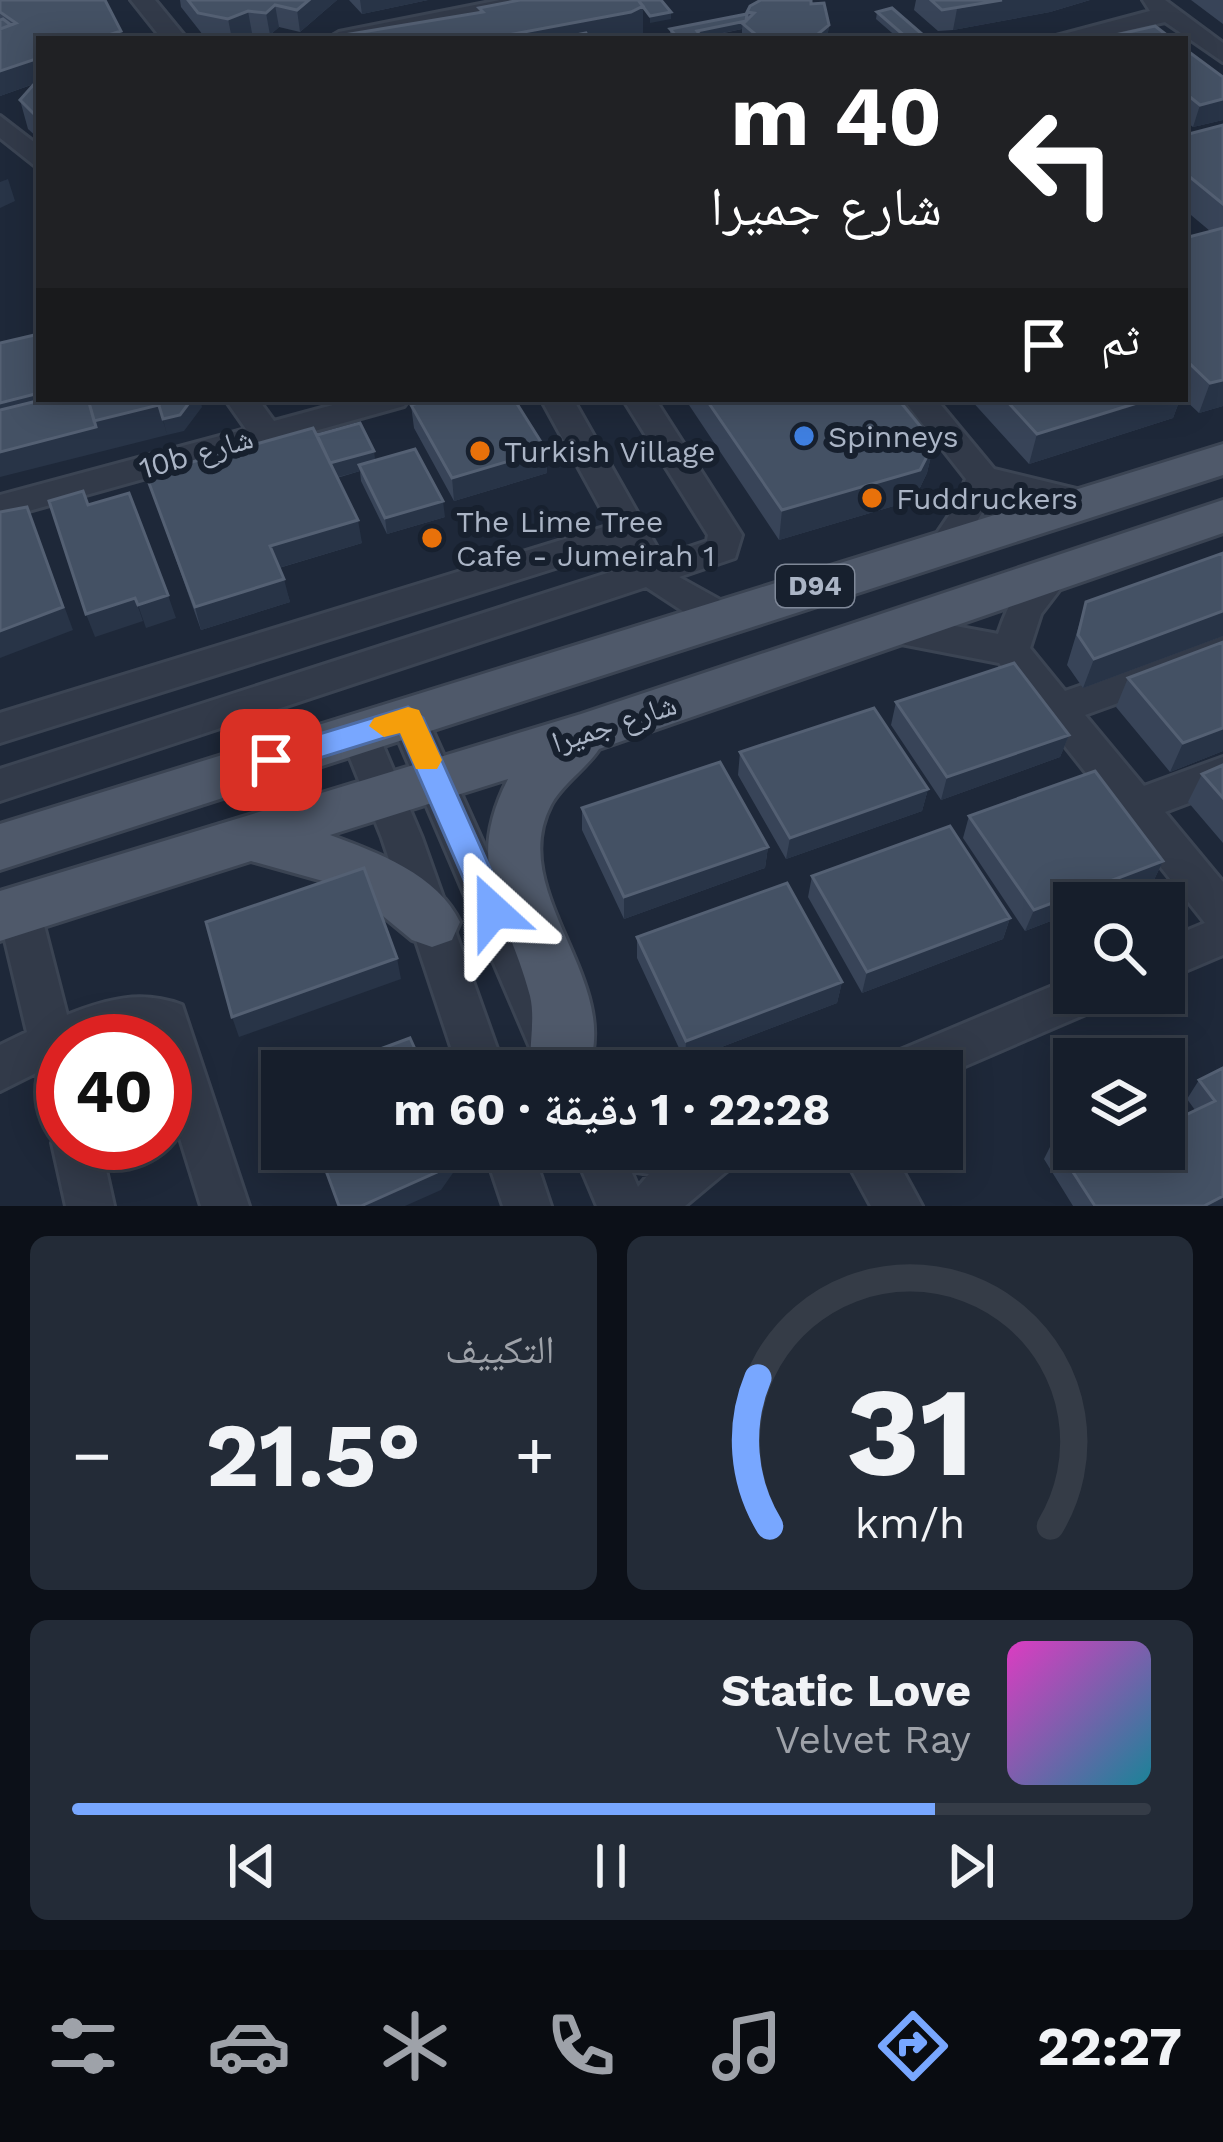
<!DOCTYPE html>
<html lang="ar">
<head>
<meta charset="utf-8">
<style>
  body { margin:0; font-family:"Work Sans","Noto Naskh Arabic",sans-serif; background:#232b37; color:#f1f3f6; direction:rtl; height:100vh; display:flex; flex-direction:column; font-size:45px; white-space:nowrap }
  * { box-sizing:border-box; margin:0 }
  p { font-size:39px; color:#9ea2a9 }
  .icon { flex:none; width:66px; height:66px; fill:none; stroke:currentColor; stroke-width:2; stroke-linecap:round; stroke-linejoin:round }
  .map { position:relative; height:1206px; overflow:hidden; direction:ltr }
  .drawer { display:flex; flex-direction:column; gap:30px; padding:30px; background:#0c1018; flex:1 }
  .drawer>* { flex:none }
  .guide { position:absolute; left:36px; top:36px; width:1152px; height:366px; border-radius:0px; box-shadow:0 6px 30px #0003,0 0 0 3px #353c47; direction:rtl; background:#202124; color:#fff; overflow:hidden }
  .tools { position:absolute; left:1053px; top:882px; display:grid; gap:24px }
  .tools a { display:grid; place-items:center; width:132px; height:132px; border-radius:0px; background:#161e2b; box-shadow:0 6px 30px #0003,0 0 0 3px #353c47; font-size:60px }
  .speed { position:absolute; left:36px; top:1014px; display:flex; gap:24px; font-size:60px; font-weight:700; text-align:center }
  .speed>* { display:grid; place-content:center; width:156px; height:156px; border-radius:50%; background:#161e2b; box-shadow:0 6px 30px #0003,0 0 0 3px #353c47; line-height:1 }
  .speed .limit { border:18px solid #d22; background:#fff; color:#111 }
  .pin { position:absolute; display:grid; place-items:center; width:102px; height:102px; color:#fff; margin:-51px; border-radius:24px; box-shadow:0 6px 18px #0006 }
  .me { position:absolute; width:132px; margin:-66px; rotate:336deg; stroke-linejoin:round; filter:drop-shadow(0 0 9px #0008) }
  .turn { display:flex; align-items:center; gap:42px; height:252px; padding:0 48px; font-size:54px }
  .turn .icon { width:156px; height:156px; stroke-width:2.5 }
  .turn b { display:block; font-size:84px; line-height:102px }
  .then { display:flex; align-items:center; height:114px; padding:0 48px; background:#0003; gap:24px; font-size:45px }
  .big { font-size:90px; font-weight:700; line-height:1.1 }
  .drawer .widget { flex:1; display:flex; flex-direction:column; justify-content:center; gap:18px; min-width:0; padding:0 42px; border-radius:18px; background:#232b37 }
  .drawer .dial { align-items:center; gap:0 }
  .dial svg { height:312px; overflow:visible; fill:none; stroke:#353c47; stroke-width:7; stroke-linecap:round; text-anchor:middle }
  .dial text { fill:#f1f3f6; stroke:none }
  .song { display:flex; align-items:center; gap:36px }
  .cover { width:144px; height:144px; border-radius:18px; background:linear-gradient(135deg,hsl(310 70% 55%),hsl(190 70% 35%)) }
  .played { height:12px; border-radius:6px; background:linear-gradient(90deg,#78a7ff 80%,#353c47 80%) }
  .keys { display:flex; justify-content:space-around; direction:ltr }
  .heat { display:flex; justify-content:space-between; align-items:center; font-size:66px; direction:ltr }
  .drawer .tiles { flex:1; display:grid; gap:30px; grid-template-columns:1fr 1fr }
  .widget:last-child { grid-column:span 2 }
  .trip { position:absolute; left:261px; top:1050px; width:702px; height:120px; border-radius:0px; background:#161e2b; box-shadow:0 6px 30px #0003,0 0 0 3px #353c47; font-weight:700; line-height:120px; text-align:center; direction:rtl }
  .tab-bar { display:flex; height:192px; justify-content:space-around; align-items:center; background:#090c11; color:#9ea2a9 }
  .tab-bar .icon { width:84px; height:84px }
  .tab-bar .on { color:#78a7ff }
  .tab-bar b { font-size:54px; color:#f1f3f6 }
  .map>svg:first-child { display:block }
</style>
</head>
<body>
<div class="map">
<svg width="1223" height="1206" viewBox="0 0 1223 1206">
  <rect width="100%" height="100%" fill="#1e2839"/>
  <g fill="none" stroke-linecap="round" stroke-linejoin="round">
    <g stroke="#3b4453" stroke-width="6">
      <path id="minor" d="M131,0H155L187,39H162Z
        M500,0H547L535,7L375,39H327L339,32Z
        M1143,0H1165L1223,43V62L1165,22L1089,39H1045L1150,11Z
        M0,116L39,146V169L0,138Z
        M225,399H258L274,421L355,399H409L404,406L0,519V495L246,429Z
        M541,399H573L662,556L707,541L708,535L623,399H655L742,535L735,558L679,577L733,607L738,617L733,627H707L646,587L0,801V769L632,565L622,547L0,743V713L610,525Z
        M903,399H936L994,469L1097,494L1102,502L1085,514L994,492L958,554H934L929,545L954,508L966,479Z
        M1052,563L1065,567L1070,576L1041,614L1030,648L1065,691L1223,636V665L1085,715L1144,786L1223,757V790L1165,812L1223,882V955L1164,980V940L1205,923L999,663L896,643L883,639L878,629L883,619L896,615L998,634C1007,607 1022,572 1052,563Z
        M408,703L422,707L427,718L586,1071H540L389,718L394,707Z
        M359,718L373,722L422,838L505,1071H459L382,838L340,733L345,722Z
        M19,891L34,897L40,910L67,1015C107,999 141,990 182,1005L249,1206H201L165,1090V1041L149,1036L63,1041V1110L47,1104L36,1073L0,1091V1045L27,1032L0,919L4,897Z
        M1074,977V993H1108L1102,1007L942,1076V1071H879L886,1056Z
        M63,1125V1143H100L114,1206H66L52,1143Z
        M484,1149H532L551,1206H503Z
        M573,1149H741L734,1165L685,1206H597ZM631,1171L649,1174L638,1187Z
        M840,1149H891L922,1206H871Z"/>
    </g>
    <g stroke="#3b4453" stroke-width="6">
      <path id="major" d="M1223,444V475L0,870V824Z
        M1223,500V533L599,749C586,769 562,784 551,805C505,892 624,981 587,1071H533L530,1063C530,1042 535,1017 530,996C507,909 462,869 508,779L330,835C377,852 438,875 460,922L452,940L432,947L412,940L372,907L330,883L251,861L0,941V891L581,714Z"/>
    </g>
    <use href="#minor" fill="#323a49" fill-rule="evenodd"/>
    <use href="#major" fill="#4f596a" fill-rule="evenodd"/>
  </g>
  <path fill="#384458" d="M0,0L121,31L123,39H39V139L28,129L20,100L34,84L0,96Z
    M180,0H337L300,32L279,27L270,35L252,33L236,39L203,35L181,7Z
    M349,0H428L362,14Z
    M916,0H1090L1050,12L953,30L938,31L914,10Z
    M1191,0H1223V24Z
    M811,4L829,25L827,39H742V29L702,38L703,39H673L670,36V29L747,14V12Z
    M877,12L922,39H899L876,19Z
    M1185,49L1223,77V120L1193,127L1185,121Z
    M1223,125V406L1199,413L1184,399L1185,238L1210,231L1185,210V135Z
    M685,399H898L934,443L927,473L914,500L779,540Z
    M970,399H1180L1173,418L1029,464Z
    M411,405L546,450L547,473L454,501L414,428Z
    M317,435L375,460L445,517L387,534L361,481L360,471L337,478L362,543L279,568L290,602L201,630L146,475Z
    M1223,553V636L1083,688L1067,665L1086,602Z
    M1223,642V751L1170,772L1116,707L1128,678Z
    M896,702L1069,735L1060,757L941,800L891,725Z
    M740,752L928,789L922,811L786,859L738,775Z
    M1223,765V843L1188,802L1202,774Z
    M582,808L768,847L765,868L624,919L582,830Z
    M969,816L1163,861L1153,882L1099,903H1074V912L1025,931L963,838Z
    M812,876L1010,918L1003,939L862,993L808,897Z
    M637,937L842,982L837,1003L685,1061L637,958Z
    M1223,1068V1206H1073L1044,1159L1053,1141L1100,1156L1195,1110L1187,1099L1199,1080Z"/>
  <path fill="#283447" d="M309,0H337L300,32L297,10Z
    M360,0H428L362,14Z
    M1002,0H1090L1050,12L953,30L957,9Z
    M275,5L279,27L270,35L266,13Z
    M643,6V34L631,39H487Z
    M248,11L252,33L232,39L228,19Z
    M671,12V19L650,23V16Z
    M746,21L743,24L742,29L697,38V31Z
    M829,25L827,39H812Z
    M121,31L123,39H96Z
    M39,58V82L0,96V71Z
    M1223,99V120L1193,127L1200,105Z
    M8,179L15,201L0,208V182Z
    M1223,380V406L1199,413L1210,383Z
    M39,393V399H89L159,405L167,435L0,477V403Z
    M192,399H200L202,407L184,431L167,435L163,419Z
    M1150,399H1180L1173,418L1029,464L1037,434Z
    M934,443L927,473L914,500L779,540L782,510Z
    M546,450L547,473L454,501L452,478Z
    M374,451L376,466L359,465L360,471L331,479L328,463Z
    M443,501L445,517L387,534L385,518Z
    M358,520L362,543L275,569L270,546Z
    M36,530L73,630L0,658V631Z
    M284,579L290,602L201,630L195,607Z
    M168,595L176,618L146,628L138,605Z
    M135,598L143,621L95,637L86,614Z
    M1223,611V636L1083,688L1094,659Z
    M1223,728V751L1170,772L1183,743Z
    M1069,735L1060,757L941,800L947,777Z
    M928,789L922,811L786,859L790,838Z
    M768,847L765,868L624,919V897Z
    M1163,861L1153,882L1099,903H1074V912L1025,931L1034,910Z
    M1010,918L1003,939L862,993L867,972Z
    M397,958L401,979L239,1037L232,1017Z
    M842,982L837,1003L685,1061L686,1041Z
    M454,1149H458L460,1163L441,1190L405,1206H361Z
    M1223,1196V1206H1204Z"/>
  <path fill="#445164" stroke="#546073" stroke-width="3" d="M0,0H105L121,31L96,39H39V58L0,71V29L16,23L0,12Z
    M188,0H309L297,10L275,5L266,13L248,11L228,19L198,13Z
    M520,0H638L643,6L631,12L487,39H320L483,12L479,8Z
    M638,0H661L671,12L650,16Z
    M761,0H811V4L824,3L829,25L812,39H761L743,24L754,13L747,12L750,6Z
    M931,0H1002L942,10Z
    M892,8L922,34L907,38L877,12Z
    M747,14L746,21L697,31L703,39H679L670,29Z
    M3,19L11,25L0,29V20Z
    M1155,26L1172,39H1115L1111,36Z
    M586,33L590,39H556Z
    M1185,49L1223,77V99L1200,105L1185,93Z
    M39,82V119L20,100L35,83Z
    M1223,125V204L1185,173V135Z
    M1223,228V380L1210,383L1185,359V238Z
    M39,334V393L0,403V343Z
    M45,399H88L96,427L0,452V410Z
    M88,399H157L159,405L94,421Z
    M157,399H192L180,415L163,419Z
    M431,399H514L546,450L452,478L411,405Z
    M706,399H898L934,443L920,470L782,510Z
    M1005,399H1150L1037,434Z
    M360,423L374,451L330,463L317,435Z
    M313,428L358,520L270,546L284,579L195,607L146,475Z
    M415,449L443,501L385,518L359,465Z
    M83,491L88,505L129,493L168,595L138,605L135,598L86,614L49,501Z
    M27,507L63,607L0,631V512Z
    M1223,553V611L1094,659L1078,635L1086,602Z
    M1223,642V728L1183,743L1128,678Z
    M1014,663L1069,735L947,777L896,702Z
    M874,708L928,789L790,838L740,752Z
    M720,762L768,847L624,897L582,808Z
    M1223,765V798L1202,774Z
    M1095,771L1163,861L1034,910L969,816Z
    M950,826L1010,918L867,972L812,876Z
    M364,868L397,958L232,1017L206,922Z
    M787,883L842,982L686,1041L637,937Z
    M410,1038L425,1071H321Z
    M1223,1068V1196L1204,1206H1095L1053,1141L1074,1131V1149H1095L1100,1156L1115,1149H1164V1096L1179,1118L1215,1101L1199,1080Z
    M318,1149H454L437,1172L361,1206H339Z"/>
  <path fill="#78a7ff" stroke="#4e6da6" stroke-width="3" d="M408,707L423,718L509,911L504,921H482L400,733L271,773L256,760L260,752Z"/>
  <path fill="#f59e0b" d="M408,707L419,710L442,760L437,769H416L400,733L384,737L369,726L374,718Z"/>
  <circle fill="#3f7fe0" stroke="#17202e" stroke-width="4.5" cx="804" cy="436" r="12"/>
  <g fill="#e8710a" stroke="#17202e" stroke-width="4.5">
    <circle cx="480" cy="451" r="12"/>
    <circle cx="872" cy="498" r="12"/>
    <circle cx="432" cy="538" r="12"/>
  </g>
  <g text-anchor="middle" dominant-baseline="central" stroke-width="12" stroke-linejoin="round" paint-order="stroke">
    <rect fill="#17202e" stroke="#7f8898" stroke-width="3" x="776" y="565" width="78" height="42" rx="9"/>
    <g font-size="27" font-weight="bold" fill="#abb5c6">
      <text x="815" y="586">D94</text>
    </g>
    <g font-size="30" fill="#abb5c6" stroke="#17202e" text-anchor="start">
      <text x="828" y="436">Spinneys</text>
      <text x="504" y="451">Turkish Village</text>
      <text x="896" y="498">Fuddruckers</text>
      <text x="456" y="521">The Lime Tree<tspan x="456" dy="34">Cafe - Jumeirah 1</tspan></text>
    </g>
    <g font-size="30" fill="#abb5c6" stroke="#17202e">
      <text transform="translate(196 453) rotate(-16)">10b شارع</text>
      <text transform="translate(614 723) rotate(-18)">شارع جميرا</text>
    </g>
  </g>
</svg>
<div class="tools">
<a><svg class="icon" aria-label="search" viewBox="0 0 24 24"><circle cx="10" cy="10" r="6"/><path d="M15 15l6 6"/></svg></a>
<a><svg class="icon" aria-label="layers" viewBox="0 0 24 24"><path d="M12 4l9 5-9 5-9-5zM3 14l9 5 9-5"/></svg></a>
</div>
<div class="speed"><div class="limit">40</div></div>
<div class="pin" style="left:271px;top:760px;background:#d93025"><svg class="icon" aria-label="arrive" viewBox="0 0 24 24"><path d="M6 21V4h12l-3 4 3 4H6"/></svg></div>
<svg class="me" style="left:493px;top:911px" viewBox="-20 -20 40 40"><path d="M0-17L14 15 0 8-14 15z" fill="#78a7ff" stroke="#fff" stroke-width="4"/></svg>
<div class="trip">22:28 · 1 دقيقة · 60 m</div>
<div class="guide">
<div class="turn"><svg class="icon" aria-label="left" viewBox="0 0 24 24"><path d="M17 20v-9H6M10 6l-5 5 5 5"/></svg><div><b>40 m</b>شارع جميرا</div></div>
<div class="then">ثم<svg class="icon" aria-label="arrive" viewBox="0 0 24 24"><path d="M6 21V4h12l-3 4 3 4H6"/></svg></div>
</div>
</div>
<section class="drawer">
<div class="tiles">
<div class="widget dial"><svg viewBox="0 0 100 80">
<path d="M14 69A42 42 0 1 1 86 69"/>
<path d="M14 69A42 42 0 0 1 11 31" stroke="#78a7ff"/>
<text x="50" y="56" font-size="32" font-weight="700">31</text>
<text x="50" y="72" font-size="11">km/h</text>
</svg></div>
<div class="widget"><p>التكييف</p>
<div class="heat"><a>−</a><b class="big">21.5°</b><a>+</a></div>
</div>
<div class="widget">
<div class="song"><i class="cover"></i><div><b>Static Love</b><p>Velvet Ray</p></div></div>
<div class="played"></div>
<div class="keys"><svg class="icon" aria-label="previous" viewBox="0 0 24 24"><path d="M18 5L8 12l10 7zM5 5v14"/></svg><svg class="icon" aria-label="pause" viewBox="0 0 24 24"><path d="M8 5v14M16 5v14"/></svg><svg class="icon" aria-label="next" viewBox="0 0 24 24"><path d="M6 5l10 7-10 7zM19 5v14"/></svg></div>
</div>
</div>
</section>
<nav class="tab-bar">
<b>22:27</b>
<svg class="icon on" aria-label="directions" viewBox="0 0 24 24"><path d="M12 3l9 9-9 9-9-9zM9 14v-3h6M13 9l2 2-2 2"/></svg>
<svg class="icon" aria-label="music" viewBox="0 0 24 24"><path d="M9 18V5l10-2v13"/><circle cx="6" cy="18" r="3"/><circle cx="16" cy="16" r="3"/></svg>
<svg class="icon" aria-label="phone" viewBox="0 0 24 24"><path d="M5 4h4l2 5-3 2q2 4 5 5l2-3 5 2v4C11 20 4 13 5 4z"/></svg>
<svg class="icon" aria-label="climate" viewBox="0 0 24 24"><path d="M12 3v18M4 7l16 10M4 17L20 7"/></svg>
<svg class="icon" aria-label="car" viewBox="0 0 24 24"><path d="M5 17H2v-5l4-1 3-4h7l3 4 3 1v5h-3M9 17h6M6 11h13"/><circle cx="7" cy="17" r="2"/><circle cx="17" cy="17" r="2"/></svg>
<svg class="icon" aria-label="filters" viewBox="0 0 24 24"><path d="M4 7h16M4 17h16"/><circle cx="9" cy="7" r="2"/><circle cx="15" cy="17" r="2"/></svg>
</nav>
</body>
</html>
